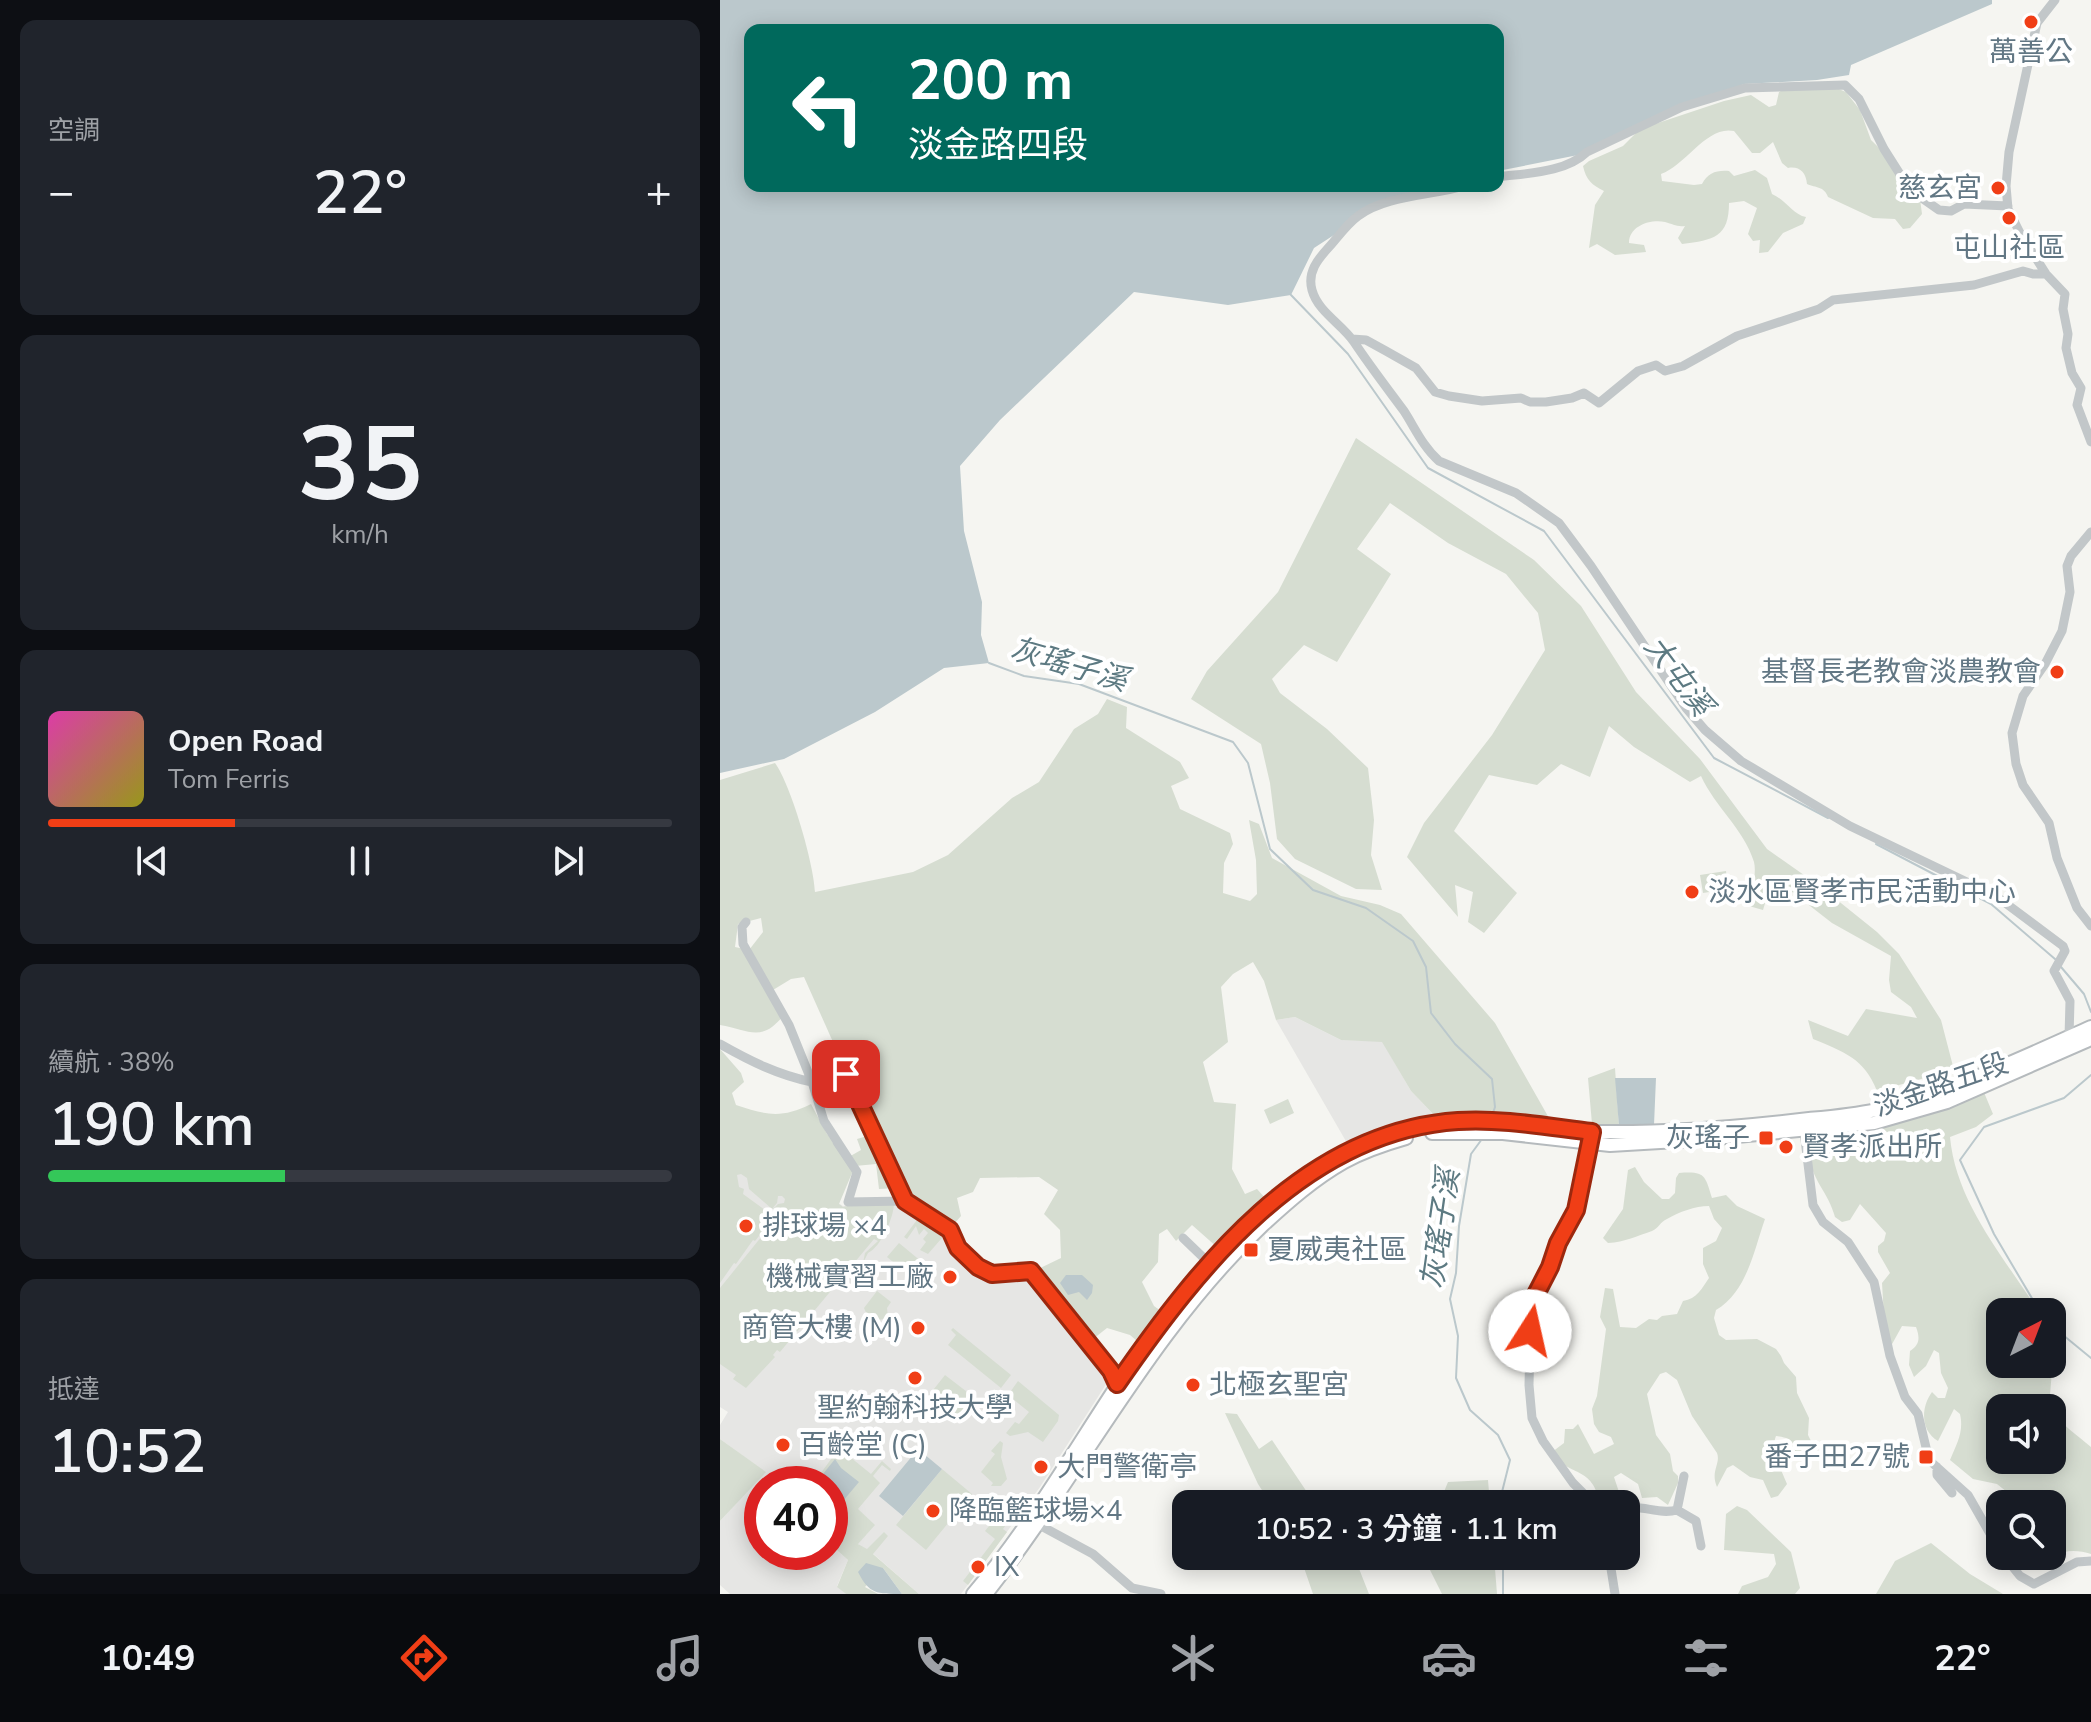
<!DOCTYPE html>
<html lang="zh-TW">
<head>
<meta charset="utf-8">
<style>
  body { margin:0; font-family:"Nunito Sans","Noto Sans TC",sans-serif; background:#20242c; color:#f1f3f6; height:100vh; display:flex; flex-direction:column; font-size:30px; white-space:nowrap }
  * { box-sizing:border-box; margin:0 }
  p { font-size:26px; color:#9ea1a6 }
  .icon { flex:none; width:44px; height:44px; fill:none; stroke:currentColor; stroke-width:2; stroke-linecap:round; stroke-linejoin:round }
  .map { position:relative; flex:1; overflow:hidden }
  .panel { display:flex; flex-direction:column; gap:20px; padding:20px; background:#0d0f14; width:720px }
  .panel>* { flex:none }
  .guide { position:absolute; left:24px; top:24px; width:760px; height:168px; border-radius:16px; box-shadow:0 4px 20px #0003; background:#00695c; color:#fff; overflow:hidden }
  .needle { width:52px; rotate:42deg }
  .buttons { position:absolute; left:1266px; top:1298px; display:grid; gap:16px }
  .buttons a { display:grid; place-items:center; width:80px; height:80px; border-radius:16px; background:#171b24; box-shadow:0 4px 20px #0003; font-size:40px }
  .speed { position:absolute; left:24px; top:1466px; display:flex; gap:16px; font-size:40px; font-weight:700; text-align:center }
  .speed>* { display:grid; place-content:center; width:104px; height:104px; border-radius:50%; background:#171b24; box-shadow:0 4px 20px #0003; line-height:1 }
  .speed .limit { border:12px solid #d22; background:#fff; color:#111 }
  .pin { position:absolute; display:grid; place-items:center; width:68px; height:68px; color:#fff; margin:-34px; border-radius:16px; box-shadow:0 4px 12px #0006 }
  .me { position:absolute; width:88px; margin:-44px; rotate:10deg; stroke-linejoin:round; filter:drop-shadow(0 0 6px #0008) }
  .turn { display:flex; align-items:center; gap:28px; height:168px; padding:0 32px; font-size:36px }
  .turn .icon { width:104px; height:104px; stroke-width:2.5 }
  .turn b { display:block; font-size:56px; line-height:68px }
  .big { font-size:60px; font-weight:600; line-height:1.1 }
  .panel .widget { flex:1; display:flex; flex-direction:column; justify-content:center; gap:12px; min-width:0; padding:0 28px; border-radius:16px; background:#20242c }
  .panel .dial { align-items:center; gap:0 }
  .dial b { font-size:104px; line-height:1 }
  .song { display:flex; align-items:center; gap:24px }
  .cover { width:96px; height:96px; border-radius:12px; background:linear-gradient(135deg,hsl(320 70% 55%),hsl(60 70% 35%)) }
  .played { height:8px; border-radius:4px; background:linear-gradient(90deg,#f03e16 30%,#363941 30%) }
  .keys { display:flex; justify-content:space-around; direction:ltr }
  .heat { display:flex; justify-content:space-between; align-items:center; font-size:44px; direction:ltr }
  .charge { height:12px; border-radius:6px; background:linear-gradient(90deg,#34c759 38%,#363941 0) }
  .trip { position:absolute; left:452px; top:1490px; width:468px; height:80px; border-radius:16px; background:#171b24; box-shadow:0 4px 20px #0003; font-weight:600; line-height:80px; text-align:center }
  .menu { display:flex; height:128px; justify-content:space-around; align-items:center; background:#090b0e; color:#9ea1a6 }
  .menu .icon { width:56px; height:56px }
  .menu .selected { color:#f03e16 }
  .menu b { font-size:36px; color:#f1f3f6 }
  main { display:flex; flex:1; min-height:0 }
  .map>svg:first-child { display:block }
</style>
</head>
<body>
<main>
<section class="panel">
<div class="widget"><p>空調</p>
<div class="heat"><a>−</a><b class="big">22°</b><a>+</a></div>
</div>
<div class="widget dial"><b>35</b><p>km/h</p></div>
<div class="widget">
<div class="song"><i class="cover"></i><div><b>Open Road</b><p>Tom Ferris</p></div></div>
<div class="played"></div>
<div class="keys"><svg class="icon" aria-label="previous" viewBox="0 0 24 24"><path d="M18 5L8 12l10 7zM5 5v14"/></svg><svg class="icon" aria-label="pause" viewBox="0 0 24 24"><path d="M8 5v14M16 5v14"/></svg><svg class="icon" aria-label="next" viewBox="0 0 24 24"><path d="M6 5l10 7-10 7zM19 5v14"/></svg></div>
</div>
<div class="widget"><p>續航 · 38%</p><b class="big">190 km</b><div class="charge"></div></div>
<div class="widget"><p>抵達</p><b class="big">10:52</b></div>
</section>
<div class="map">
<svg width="1371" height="1594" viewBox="0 0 1371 1594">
  <rect width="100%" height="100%" fill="#f5f5f1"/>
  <path fill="#e6e6e4" d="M575,1017L621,1040L662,1041L691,1091L716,1117L675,1125L627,1143L556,1020Z
    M14,1165L88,1184L123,1206L135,1203H182L227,1231L258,1271L312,1272L392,1375L320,1487L241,1594H199L150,1551L140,1546L123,1527L110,1518V1484H42V1552H110V1544L128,1560L117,1586L126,1594H10L0,1585V1521L45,1472L0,1439V1425L8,1412L0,1407V1194Z"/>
  <path fill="#d6ddd1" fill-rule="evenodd" d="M1068,87L1116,88L1126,92L1140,110L1151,140L1205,193L1200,199L1202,214L1190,228L1183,229L1175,219L1153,218L1108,197C1104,186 1096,188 1087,184C1086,172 1079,166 1068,168L1062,163L1053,142L1040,153H1032L1014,131C987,125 966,165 941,174L942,181L974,185L982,184C988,173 996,170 1009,171L1014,176L1035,170L1047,178L1052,194C1066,200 1073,215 1086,217L1083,224L1063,233L1048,252L1039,253L1040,240L1033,241L1028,234L1037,208L1024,201L1009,203C1009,237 994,240 962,244L958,238L965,226C956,227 953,224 945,222C930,219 909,226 909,243L924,245L926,252L895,255L877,244L869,248L875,205L884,191C872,185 866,180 863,166L869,161L903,146L920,129L1004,101L1031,95L1049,107L1056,105L1059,92Z
    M636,438L814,560L861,606L916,692L980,759L1047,849L1101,887L1157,932L1179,954L1221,1020L1234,1070L1157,1091C1144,1058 1124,1052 1093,1039L1088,1020L1128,1036L1146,1009L1197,1018L1191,1007L1171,992L1169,980L1171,956L1112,923L1053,877L1043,910L1029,906C1031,894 1037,874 1034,862C1024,829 995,807 981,776L970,782L914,747L889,726L870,777L841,764L817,785L769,775L734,831L797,893L764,933L748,922L753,892L735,885L738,917L687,857L704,823L772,735L825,650L818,613L786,574L728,543L670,503L637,549L671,574L617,662L584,645L552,679L560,693L607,729L648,768L654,820L651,855L662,890L636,889L575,859L557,839L550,783L541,744L471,699L487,671L558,592Z
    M387,699L407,707L406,728L460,762L469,778L451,786L460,809L510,833L513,844L504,863L503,893L530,901L537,894L536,860L529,820L539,824L552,858L621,896L660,905L681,914L775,1023L829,1118L809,1115L716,1117L691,1091L662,1042L621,1040L575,1017L556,1020L544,981L533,962L513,974L501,987L508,1042L483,1062L494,1102L516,1104L512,1169L525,1194L537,1189L546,1199L498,1248L472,1225L456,1241L447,1229L439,1234L438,1262L422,1282L434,1306L441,1311L417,1341L410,1335L387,1328L368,1343L312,1272L341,1258L340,1230L324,1214L338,1190L319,1177L260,1178L253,1192L237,1198L241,1216L208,1254L200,1250L206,1242L203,1239L208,1233L204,1229L199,1235L196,1226L187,1239L184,1237L200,1216L178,1188L159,1189L156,1164L135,1166L119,1204L123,1207L135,1204L174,1203C174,1217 161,1247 148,1253L143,1263L145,1253L158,1241L154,1239L60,1352L57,1350L53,1355L55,1357L26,1388L13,1379L16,1375L0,1364V1288L59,1215L53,1209L58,1204L64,1203L65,1199L62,1196H58L57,1203L52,1209L29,1189L27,1178L21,1174L17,1175L19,1187L24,1189L23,1194L45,1210L43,1212L50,1219L54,1217L35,1241L33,1240L16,1264L14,1263L0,1283V1049L21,1073L24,1082L12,1093L16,1105C46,1115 61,1119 91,1104L107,1134L127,1158L141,1150L137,1139L154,1134L84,977L71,979L53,990L63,1016C41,1043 29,1030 0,1025V780L55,763C71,785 94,864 95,892L193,872L228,855L292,798L319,782L354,729L378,714ZM41,918L43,932L29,950L15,947L18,924Z
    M1006,871L1008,889L983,893L980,875Z
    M895,1068L899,1126L872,1124L868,1078Z
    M1263,1090L1273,1114L1256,1127L1230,1137C1236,1203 1284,1257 1319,1312H1280V1364H1329L1332,1370L1329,1408H1280V1460H1332V1413C1344,1426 1357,1435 1371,1447V1554C1353,1548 1331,1550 1323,1570L1308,1569L1310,1556H1332V1504H1323L1320,1493C1309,1490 1302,1490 1292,1496L1277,1484L1253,1479L1230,1460C1237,1443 1244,1432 1240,1414L1234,1409L1218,1441C1200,1430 1201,1407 1212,1392L1218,1398H1225L1228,1388L1221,1373L1219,1353L1214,1350L1206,1366L1194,1377L1189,1365L1190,1351C1200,1344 1200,1338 1196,1327L1182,1326L1171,1346L1165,1334L1162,1283L1170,1273L1158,1252V1246L1164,1241L1166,1233L1140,1204L1130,1220L1122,1222L1115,1217C1107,1186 1080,1172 1094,1136L1189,1116Z
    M568,1099L574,1113L550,1124L544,1110Z
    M915,1167L924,1182L942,1199H949L955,1193L956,1178L959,1173C985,1171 985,1175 992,1198L1006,1195L1017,1206L1045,1219C1034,1250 1027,1292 996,1310L994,1318L999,1335L1006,1340L1037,1339L1056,1349L1061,1356L1064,1363L1076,1377L1077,1393L1089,1418L1088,1435L1091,1441L1085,1457L1078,1459C1071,1443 1077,1439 1056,1436C1050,1450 1061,1469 1067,1484L1058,1496L1051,1498L1043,1480L1030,1477L1013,1465L1007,1468L997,1487C990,1471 1001,1464 997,1453L972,1416L957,1380L946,1372L940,1374L927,1394L936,1435L950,1454L953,1471L958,1476V1483L948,1505L937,1497L922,1498L918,1484L901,1473L894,1477L899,1492V1504H879C875,1465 846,1477 832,1452L844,1443L845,1429H853L858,1424L874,1454L894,1444L891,1437L879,1432L874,1424L872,1409L877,1396L886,1329L880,1317L885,1288L893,1289L900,1327L916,1328L929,1319L937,1320L942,1316L957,1314L963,1301C977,1299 982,1288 989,1278L983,1264V1248L996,1241L1002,1228L994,1219L989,1206C975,1206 959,1212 947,1219C940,1222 939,1228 932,1231C917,1236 905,1242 888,1243L883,1238L903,1209L908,1170Z
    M179,1243L202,1262L190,1276L167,1257Z
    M157,1291L171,1302L167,1308L168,1318L150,1322L144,1308Z
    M233,1328L291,1375L281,1388L228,1345L236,1335L231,1330Z
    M225,1375L255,1398L240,1418L210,1394Z
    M298,1381L339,1415L338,1421L323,1442L308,1432L290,1436L286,1433L295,1422L299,1424L309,1412L288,1395Z
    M505,1413L517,1414L539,1449L552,1440L595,1504H551L538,1484Z
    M0,1439L46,1472L0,1521Z
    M280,1441L283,1443L281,1457L287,1479L281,1486H271L273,1483L261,1472L275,1454L271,1451Z
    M119,1448L151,1474L162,1461L171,1469L170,1471L162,1465L153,1476L160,1483L138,1509L155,1525L138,1544L147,1549L164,1532L168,1536L153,1554L199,1594H182L163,1568L145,1587L158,1594H126L117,1587L128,1560L110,1544V1484H93Z
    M222,1469L252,1494L206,1550L176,1525Z
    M768,1480L770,1504H719L728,1482Z
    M1017,1506L1027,1510L1071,1552L1080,1588L1075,1594H1018L1022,1586L1048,1577L1056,1564L1054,1554L1004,1550L1006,1514Z
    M274,1520L288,1522L283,1529L287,1532L248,1585L243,1581L275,1539L265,1531Z
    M1211,1543L1250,1574L1283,1594H1156L1175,1561Z
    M580,1556H634L649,1594H593Z
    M703,1556H774L777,1594H722Z"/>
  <path fill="#bbc8cc" d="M0,0H1272V4L1131,65L1129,75L1097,80L1024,84L858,155L778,171V30H30V186H727L654,209L594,248L571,295L508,305L414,292L280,420L240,466L244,531L262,602L261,635L269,663L224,668L155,712L64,759L0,773Z
    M895,1078H936L934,1125L899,1126Z
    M346,1275H362L373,1285L372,1293L367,1300L359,1292L348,1295L340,1283Z
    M198,1449L222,1469L183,1516L159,1496Z
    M115,1459L121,1468L139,1482L117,1508L110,1504V1484H95Z
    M146,1563L163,1568L182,1594C157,1594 149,1594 138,1572Z"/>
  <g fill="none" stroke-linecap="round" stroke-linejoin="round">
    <path stroke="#bbc8cc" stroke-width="2" d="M571,295L628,354L708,468L824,531L994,758L1108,818
      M269,663L304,676L359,684L513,742L528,763L550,849L593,890L646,908L693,941L706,967L711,1013L735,1044L772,1079L775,1107L771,1119
      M1156,844L1271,904L1335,959
      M1341,967L1364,994L1371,1012
      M762,1139L751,1154L739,1226L736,1273L730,1299L738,1336L736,1378L750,1410L778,1435L790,1460L779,1504
      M1320,1312L1274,1234L1240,1160L1264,1127L1344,1098L1371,1075
      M1332,1326L1371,1358
      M783,1556V1594"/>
    <g stroke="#b5babd" stroke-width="16">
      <path id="major" d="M712,1133H783L890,1145L974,1140L1154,1123L1227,1102L1371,1039
        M253,1594C361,1467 424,1302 559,1197C606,1160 649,1135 710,1125C721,1124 732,1121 743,1121C788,1123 834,1132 879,1132C946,1133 1021,1127 1089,1119C1111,1117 1134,1115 1156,1110C1230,1092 1302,1058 1371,1027
        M266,1594C362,1472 429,1333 543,1225C568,1202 594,1179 624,1162C644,1151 665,1144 686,1138"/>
    </g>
    <path stroke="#c2c7c9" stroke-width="9" d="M1335,0L1317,23L1289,152L1286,186L1288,209L1300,233L1326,274L1345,294L1343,309L1348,334L1346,348L1352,373L1361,388L1357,405L1371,442
      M778,177C807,173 845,173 867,152L962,107L1025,88L1125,85L1139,99L1164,149L1183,179L1199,196L1219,210L1231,211L1244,204L1288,206
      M744,186C710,196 667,195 638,216C627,224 618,237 609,247C598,259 587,272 592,290C598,312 622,324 634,342C650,366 667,388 684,411C695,428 703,447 719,461L796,493L839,523L871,566L966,708L985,730L1021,761L1130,826L1276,896L1343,946L1345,951L1334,971L1350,1001L1349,1037
      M632,339L646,340L666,351L696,368L715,392L729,396L762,401L801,398L810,402H826L852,398L864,393L879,403L918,371L936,365L945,371L963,366L1017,336L1099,309L1113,300L1254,285L1303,271L1313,274H1326
      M1371,532L1351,556L1347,566L1350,592L1342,631L1325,664L1303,696L1292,733L1296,764L1303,785L1329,823L1337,858L1357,908L1371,926
      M26,922L22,927L23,944L69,1025L92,1082L126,1074L185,1201L230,1230L238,1248L258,1267L272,1274L311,1271L400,1386
      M0,1044C30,1061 58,1075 92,1082L104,1121L137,1172L117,1142
      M114,1047L126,1074
      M1083,1123L1093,1205L1103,1222L1128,1242L1154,1282L1170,1356L1185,1397L1198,1414L1209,1460L1248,1495L1280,1551
      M871,1137L856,1210L838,1243L830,1267L811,1304L809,1385L812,1418L823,1441L853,1483L874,1504
      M137,1172L128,1202L185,1201
      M463,1238L490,1264
      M1217,1467V1475L1232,1493
      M906,1508C924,1505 939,1515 957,1510L976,1521L981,1546
      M957,1510L964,1476
      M312,1521L373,1554L412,1588L441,1594
      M889,1556L895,1594
      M1284,1556L1300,1576L1314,1584L1357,1562L1371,1561"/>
    <use href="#major" stroke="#fff" stroke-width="12"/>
  </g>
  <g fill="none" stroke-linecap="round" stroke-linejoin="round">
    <g stroke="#9c280e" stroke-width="20">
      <path id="route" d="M126,1074L185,1201L230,1230L238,1248L258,1267L272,1274L311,1271L391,1371L397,1384C478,1267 584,1131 738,1121C781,1118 829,1127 872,1132L856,1210L838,1243L830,1267L811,1304L810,1331"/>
    </g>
    <use href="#route" stroke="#f03e16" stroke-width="14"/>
  </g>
  <g fill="#f03e16" stroke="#fff" stroke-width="3">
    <circle cx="1311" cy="22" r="8"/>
    <circle cx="1278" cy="188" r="8"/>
    <circle cx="1289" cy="218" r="8"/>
    <circle cx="1337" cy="672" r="8"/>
    <circle cx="972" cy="892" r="8"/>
    <rect x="1038" y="1130" width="16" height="16" rx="4"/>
    <circle cx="1066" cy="1147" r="8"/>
    <circle cx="26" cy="1226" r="8"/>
    <rect x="523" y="1242" width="16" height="16" rx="4"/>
    <circle cx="230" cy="1277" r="8"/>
    <circle cx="198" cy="1328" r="8"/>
    <circle cx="195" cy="1378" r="8"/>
    <circle cx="473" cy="1385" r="8"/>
    <circle cx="63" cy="1445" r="8"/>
    <rect x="1198" y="1449" width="16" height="16" rx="4"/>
    <circle cx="321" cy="1467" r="8"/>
    <circle cx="213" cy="1511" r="8"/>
    <circle cx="258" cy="1567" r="8"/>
  </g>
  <g text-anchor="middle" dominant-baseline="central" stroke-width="8" stroke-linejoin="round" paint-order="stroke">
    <g font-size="28" fill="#627784" stroke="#fff" text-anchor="start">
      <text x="1311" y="52" text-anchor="middle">萬善公</text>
      <text x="1262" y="188" text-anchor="end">慈玄宮</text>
      <text x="1289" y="248" text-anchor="middle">屯山社區</text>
      <text x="1321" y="672" text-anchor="end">基督長老教會淡農教會</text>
      <text x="988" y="892">淡水區賢孝市民活動中心</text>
      <text x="1030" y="1138" text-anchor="end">灰瑤子</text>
      <text x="1082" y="1147">賢孝派出所</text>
      <text x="42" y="1226">排球場 ×4</text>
      <text x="547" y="1250">夏威夷社區</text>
      <text x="214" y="1277" text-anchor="end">機械實習工廠</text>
      <text x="182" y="1328" text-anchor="end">商管大樓 (M)</text>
      <text x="489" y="1385">北極玄聖宮</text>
      <text x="195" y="1408" text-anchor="middle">聖約翰科技大學</text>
      <text x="79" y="1445">百齡堂 (C)</text>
      <text x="1190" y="1457" text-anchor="end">番子田27號</text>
      <text x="337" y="1467">大門警衛亭</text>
      <text x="229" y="1511">降臨籃球場×4</text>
      <text x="274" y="1567">IX</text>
    </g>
    <g font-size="28" fill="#627784" stroke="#fff">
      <text transform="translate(1221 1085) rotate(-19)">淡金路五段</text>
    </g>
    <g font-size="30" font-style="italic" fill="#5d7a82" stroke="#fff">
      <text transform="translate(349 665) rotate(16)">灰瑤子溪</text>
      <text transform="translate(958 676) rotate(53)">大屯溪</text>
      <text transform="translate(721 1229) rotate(-82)">灰瑤子溪</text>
    </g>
  </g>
</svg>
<div class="buttons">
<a><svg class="needle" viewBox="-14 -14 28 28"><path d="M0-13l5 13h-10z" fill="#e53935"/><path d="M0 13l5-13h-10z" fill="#9ea1a6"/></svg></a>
<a><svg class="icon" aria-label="sound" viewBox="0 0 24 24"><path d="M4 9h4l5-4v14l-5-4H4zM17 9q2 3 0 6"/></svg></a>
<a><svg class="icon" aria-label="search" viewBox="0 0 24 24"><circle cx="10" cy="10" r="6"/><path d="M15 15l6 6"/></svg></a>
</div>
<div class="speed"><div class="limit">40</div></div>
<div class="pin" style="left:126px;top:1074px;background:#d93025"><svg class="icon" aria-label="arrive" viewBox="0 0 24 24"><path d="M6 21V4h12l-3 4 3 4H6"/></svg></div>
<svg class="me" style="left:810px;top:1331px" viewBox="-20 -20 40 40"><circle r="19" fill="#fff"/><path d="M0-13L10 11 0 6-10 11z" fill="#f03e16"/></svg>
<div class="trip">10:52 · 3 分鐘 · 1.1 km</div>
<div class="guide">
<div class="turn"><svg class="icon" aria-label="left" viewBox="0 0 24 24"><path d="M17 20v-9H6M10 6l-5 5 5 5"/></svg><div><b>200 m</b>淡金路四段</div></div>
</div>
</div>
</main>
<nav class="menu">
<b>10:49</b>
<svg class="icon selected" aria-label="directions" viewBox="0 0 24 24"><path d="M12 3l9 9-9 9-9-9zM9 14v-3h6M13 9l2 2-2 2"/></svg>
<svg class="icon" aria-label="music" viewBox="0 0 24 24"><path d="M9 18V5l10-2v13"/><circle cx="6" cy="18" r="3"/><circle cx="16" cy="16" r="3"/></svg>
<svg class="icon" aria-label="phone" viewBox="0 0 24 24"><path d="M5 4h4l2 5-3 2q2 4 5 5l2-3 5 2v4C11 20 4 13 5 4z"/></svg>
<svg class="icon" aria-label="climate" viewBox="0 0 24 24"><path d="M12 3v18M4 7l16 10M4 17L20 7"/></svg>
<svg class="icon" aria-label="car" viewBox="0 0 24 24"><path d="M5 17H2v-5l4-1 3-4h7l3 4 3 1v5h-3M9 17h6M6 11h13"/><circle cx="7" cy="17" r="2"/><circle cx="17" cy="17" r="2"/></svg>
<svg class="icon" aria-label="filters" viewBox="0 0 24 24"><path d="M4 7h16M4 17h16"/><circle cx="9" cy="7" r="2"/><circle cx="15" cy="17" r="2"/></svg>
<b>22°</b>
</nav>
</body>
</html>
